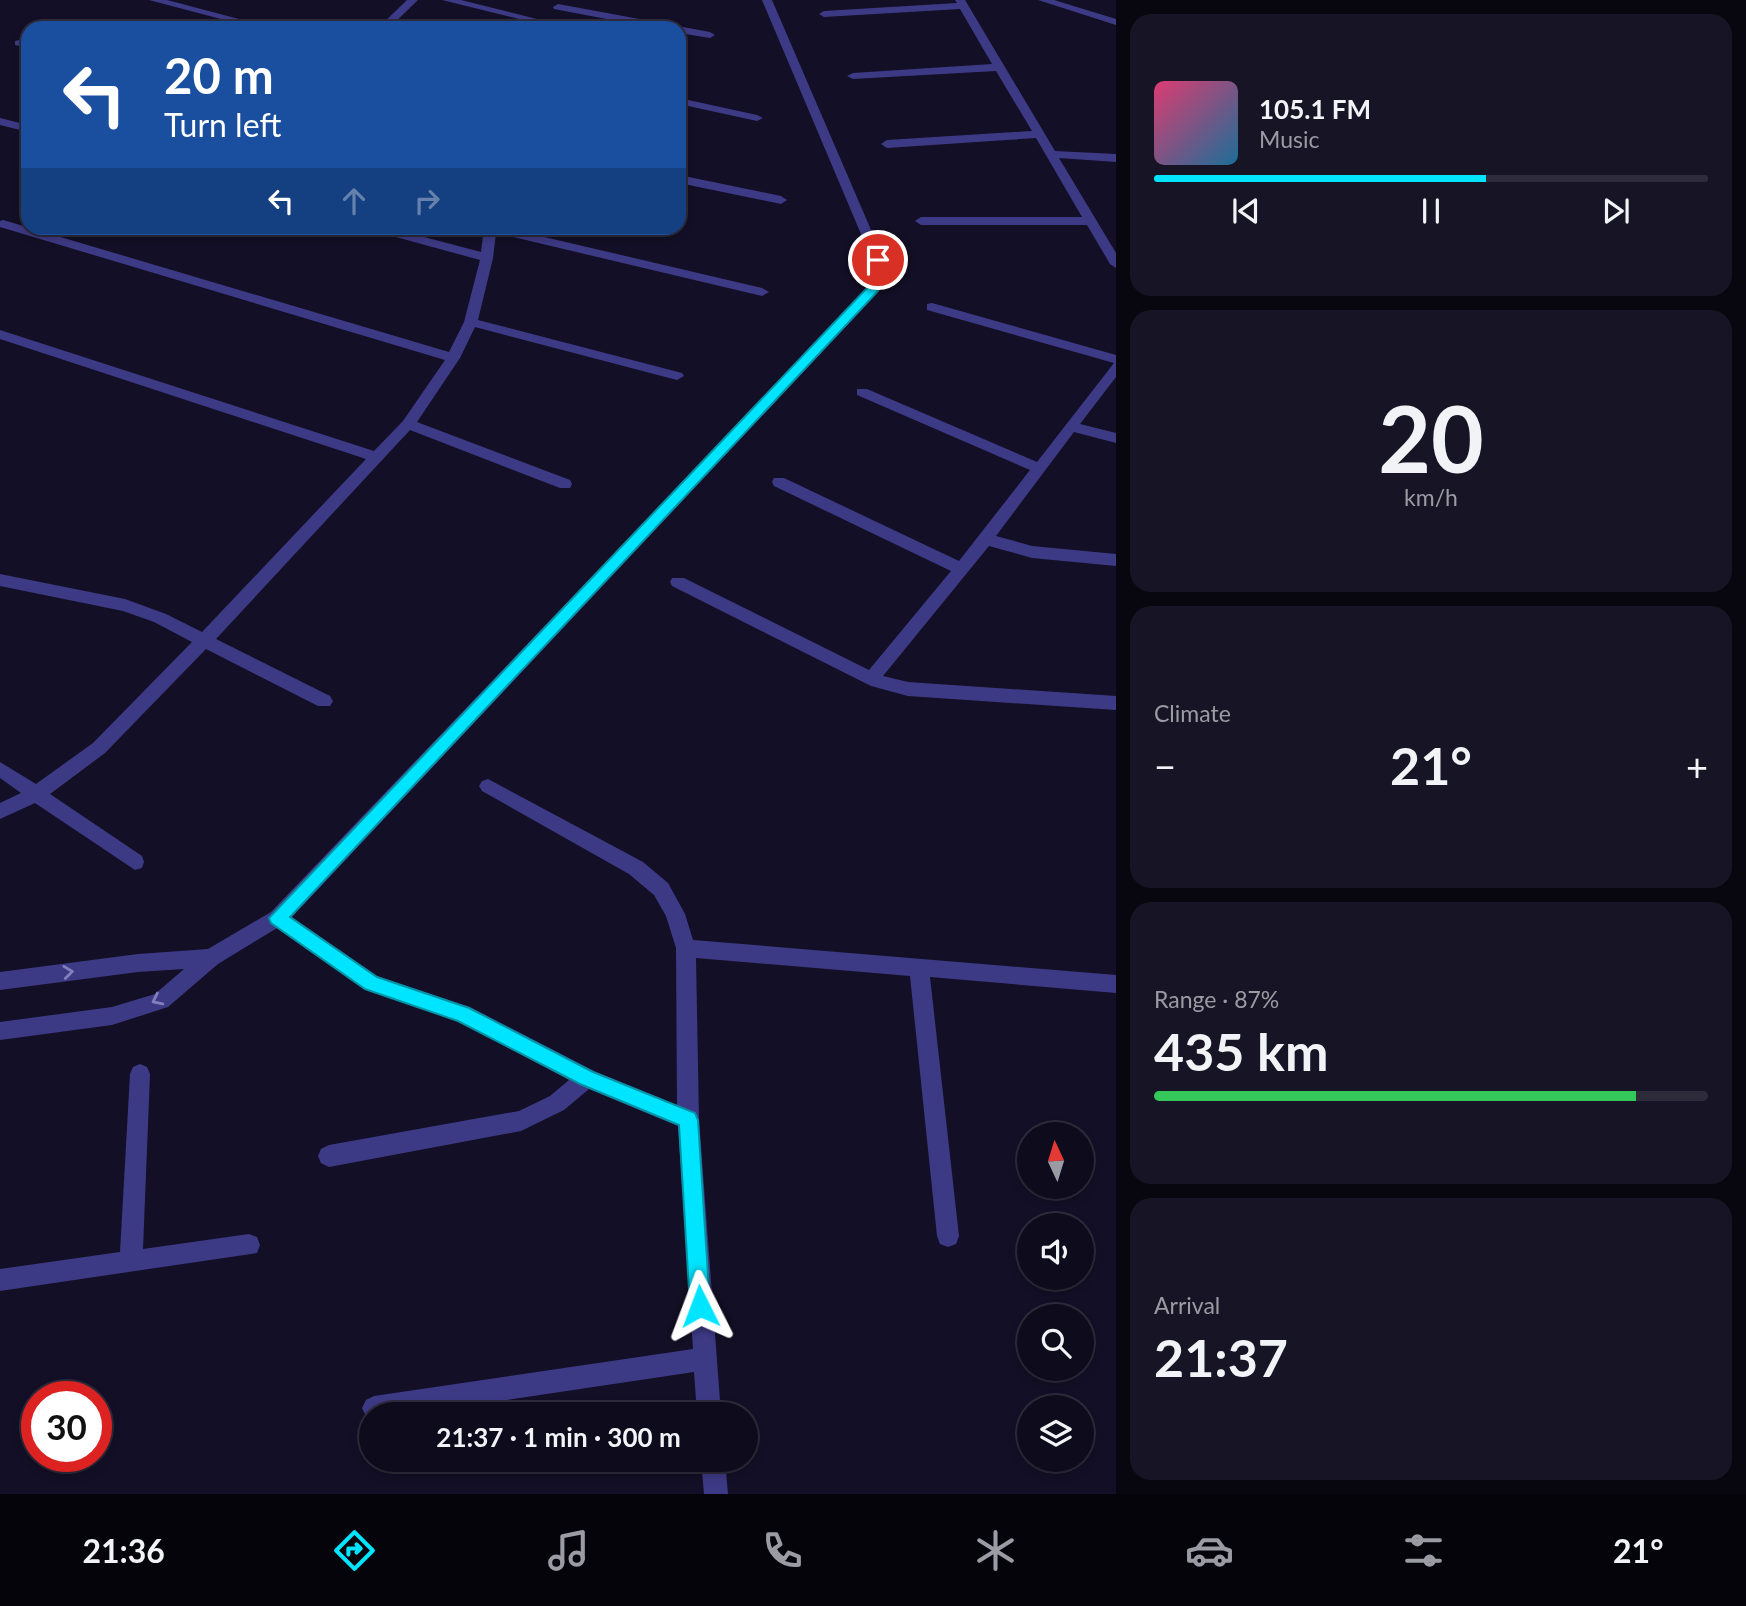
<!DOCTYPE html>
<html lang="en">
<head>
<meta charset="utf-8">
<style>
  body { margin:0; font-family:Lato,sans-serif; background:#171425; color:#f1f3f6; height:100vh; display:flex; flex-direction:column; font-size:26px; white-space:nowrap }
  * { box-sizing:border-box; margin:0 }
  p { font-size:23px; color:#9b9ba3 }
  .icon { flex:none; width:38px; height:38px; fill:none; stroke:currentColor; stroke-width:2; stroke-linecap:round; stroke-linejoin:round }
  .map { position:relative; flex:1; overflow:hidden }
  .details { display:flex; flex-direction:column; gap:14px; padding:14px; background:#08060f; width:630px }
  .details>* { flex:none }
  .guide { position:absolute; left:21px; top:21px; width:665px; height:214px; border-radius:21px; box-shadow:0 4px 10px #0003,0 0 0 2px #2e2b3b; background:#1a4fa0; color:#fff; overflow:hidden }
  .needle { width:46px; rotate:356deg }
  .controls { position:absolute; left:1017px; top:1122px; display:grid; gap:14px }
  .controls a { display:grid; place-items:center; width:77px; height:77px; border-radius:50%; background:#0e0b1c; box-shadow:0 4px 10px #0003,0 0 0 2px #2e2b3b; font-size:35px }
  .speed { position:absolute; left:21px; top:1381px; display:flex; gap:14px; font-size:35px; font-weight:700; text-align:center }
  .speed>* { display:grid; place-content:center; width:91px; height:91px; border-radius:50%; background:#0e0b1c; box-shadow:0 4px 10px #0003,0 0 0 2px #2e2b3b; line-height:1 }
  .speed .limit { border:10px solid #d22; background:#fff; color:#111 }
  .pin { position:absolute; display:grid; place-items:center; width:60px; height:60px; color:#fff; margin:-30px; border:4px solid #fff; border-radius:50%; box-shadow:0 2px 7px #0007 }
  .me { position:absolute; width:77px; margin:-38px; rotate:357deg; stroke-linejoin:round; filter:drop-shadow(0 0 5px #0008) }
  .turn { display:flex; align-items:center; gap:24px; height:147px; padding:0 28px; font-size:32px }
  .turn .icon { width:91px; height:91px; stroke-width:2.5 }
  .turn b { display:block; font-size:49px; line-height:60px }
  .lanes { display:flex; align-items:center; height:66px; padding:0 28px; background:#0003; justify-content:center; gap:35px; direction:ltr }
  .lanes .off { opacity:.35 }
  .big { font-size:52px; font-weight:700; line-height:1.1 }
  .details .tile { flex:1; display:flex; flex-direction:column; justify-content:center; gap:10px; min-width:0; padding:0 24px; border-radius:21px; background:#171425 }
  .details .dial { align-items:center; gap:0 }
  .dial b { font-size:91px; line-height:1 }
  .song { display:flex; align-items:center; gap:21px }
  .cover { width:84px; height:84px; border-radius:10px; background:linear-gradient(135deg,hsl(340 70% 55%),hsl(200 70% 35%)) }
  .played { height:7px; border-radius:4px; background:linear-gradient(90deg,#00e5ff 60%,#2e2b3b 60%) }
  .keys { display:flex; justify-content:space-around; direction:ltr }
  .heat { display:flex; justify-content:space-between; align-items:center; font-size:38px; direction:ltr }
  .charge { height:10px; border-radius:5px; background:linear-gradient(90deg,#34c759 87%,#2e2b3b 0) }
  .trip { position:absolute; left:359px; top:1402px; width:399px; height:70px; border-radius:35px; background:#0e0b1c; box-shadow:0 4px 10px #0003,0 0 0 2px #2e2b3b; font-weight:700; line-height:70px; text-align:center }
  .tabs { display:flex; height:112px; justify-content:space-around; align-items:center; background:#06040b; color:#9b9ba3 }
  .tabs .icon { width:49px; height:49px }
  .tabs .selected { color:#00e5ff }
  .tabs b { font-size:32px; color:#f1f3f6 }
  main { display:flex; flex:1; min-height:0 }
  .map>svg:first-child { display:block }
</style>
</head>
<body>
<main>
<div class="map">
<svg width="1116" height="1494" viewBox="0 0 1116 1494">
  <rect width="100%" height="100%" fill="#130f26"/>
  <g fill="none" stroke-linecap="round" stroke-linejoin="round">
    <path fill="#3d3a85" fill-rule="evenodd" d="M149,0H167L273,28H255Z
      M407,0H418L389,28H378Z
      M442,0H461L549,22L544,25Z
      M762,0H772L884,260L886,274L881,289L292,917L377,976L470,1007L594,1071L677,1105L676,948L666,916L654,895L629,874L482,791L479,786L482,781L488,779L643,862L668,883L685,914L693,940L1116,975V993L930,977L959,1236L956,1244L948,1247L940,1244L937,1236L910,976L696,958L699,1120L721,1414H697L694,1372L413,1414H371V1419L366,1416L362,1408L366,1400L374,1396L693,1349L678,1126L589,1089L564,1110L521,1131L329,1167L321,1163L318,1156L321,1149L329,1145L519,1111L550,1096L569,1080L458,1021L364,989L277,928L218,964L168,1007L112,1025L0,1040V1022L112,1007L155,994L184,969L138,972L0,990V972L138,954L208,949L271,912L868,288L874,274L872,260Z
      M955,0H965L1055,151L1116,154V162L1059,158L1116,253V268L1110,264L1087,225H921L915,221L921,217H1082L1036,138L887,148L881,144L887,140L1032,131L996,71L853,79L847,76L853,73L992,64L960,9L824,17L819,14L824,11L957,3Z
      M1038,0H1054L1116,19V25Z
      M558,4L710,32L715,35L710,38L679,33V28H654L554,9L553,7Z
      M19,40L28,42V48L15,45V41Z
      M679,98L757,115L763,118L757,121L679,104Z
      M0,118L28,125V132L0,125Z
      M679,175L781,196L787,200L781,204L679,183Z
      M3,220L449,352L464,322L480,260L374,231L372,228H390L481,252L484,228H506L762,288L769,292L762,296L496,233L493,258L478,320L682,373L684,376L677,380L475,327L460,358L417,422L570,480L572,484L570,488H560L410,430L216,639L330,696L333,701L330,706H318L206,649L105,753L50,794L142,856L144,862L142,868L135,870L35,803L0,819V803L21,793L0,778V762L36,784L93,743L192,642L154,622L123,611L0,586V574L125,599L166,614L202,632L366,459L0,339V330L374,451L403,421L445,360L0,227V221Z
      M932,303L1116,355V377L1080,424L1116,433V443L1074,432L996,536L1032,546L1116,554V566L1032,558L989,546L883,676L908,682L1116,696V710L908,696L871,686L672,586L670,582L672,578H684L869,670L951,571L774,486L772,482L774,478H784L959,561L1030,470L857,395V389H867L1037,462L1114,363L927,310V304Z
      M140,1064L147,1067L150,1074L143,1249L249,1234L257,1237L260,1245L257,1253L0,1291V1269L120,1252L130,1074L133,1067Z
      M701,1460H725L728,1494H704Z"/>
  </g>
  <defs><path id="oneway-chevron" d="M-2-3.5L2.5 0L-2 3.5" fill="none" stroke-width="1.6" stroke-linecap="round" stroke-linejoin="round" transform="scale(1.75)"/></defs>
  <g stroke="#837fbc">
    <use href="#oneway-chevron" transform="translate(68 972) rotate(-7)"/>
    <use href="#oneway-chevron" transform="translate(157 1000) rotate(154)"/>
  </g>
  <path fill="#00e5ff" stroke="#0095a6" stroke-width="2" d="M874,258H882L886,274L878,291L290,917L377,977L469,1008L593,1072L695,1113L698,1120L710,1306L707,1313L700,1316L693,1313L690,1306L679,1125L580,1084L458,1021L365,989L271,923L269,918L868,287L874,274Z"/>
</svg>
<div class="controls">
<a><svg class="needle" viewBox="-14 -14 28 28"><path d="M0-13l5 13h-10z" fill="#e53935"/><path d="M0 13l5-13h-10z" fill="#9b9ba3"/></svg></a>
<a><svg class="icon" aria-label="sound" viewBox="0 0 24 24"><path d="M4 9h4l5-4v14l-5-4H4zM17 9q2 3 0 6"/></svg></a>
<a><svg class="icon" aria-label="search" viewBox="0 0 24 24"><circle cx="10" cy="10" r="6"/><path d="M15 15l6 6"/></svg></a>
<a><svg class="icon" aria-label="layers" viewBox="0 0 24 24"><path d="M12 4l9 5-9 5-9-5zM3 14l9 5 9-5"/></svg></a>
</div>
<div class="speed"><div class="limit">30</div></div>
<div class="pin" style="left:878px;top:260px;background:#d93025"><svg class="icon" aria-label="arrive" viewBox="0 0 24 24"><path d="M6 21V4h12l-3 4 3 4H6"/></svg></div>
<svg class="me" style="left:700px;top:1306px" viewBox="-20 -20 40 40"><path d="M0-17L14 15 0 8-14 15z" fill="#00e5ff" stroke="#fff" stroke-width="4"/></svg>
<div class="trip">21:37 · 1 min · 300 m</div>
<div class="guide">
<div class="turn"><svg class="icon" aria-label="left" viewBox="0 0 24 24"><path d="M17 20v-9H6M10 6l-5 5 5 5"/></svg><div><b>20 m</b>Turn left</div></div>
<div class="lanes"><svg class="icon" aria-label="left" viewBox="0 0 24 24"><path d="M17 20v-9H6M10 6l-5 5 5 5"/></svg><svg class="icon off" aria-label="ahead" viewBox="0 0 24 24"><path d="M12 20V5M6 11l6-6 6 6"/></svg><svg class="icon off" aria-label="right" viewBox="0 0 24 24"><path d="M7 20v-9h11M14 6l5 5-5 5"/></svg></div>
</div>
</div>
<section class="details">
<div class="tile">
<div class="song"><i class="cover"></i><div><b>105.1 FM</b><p>Music</p></div></div>
<div class="played"></div>
<div class="keys"><svg class="icon" aria-label="previous" viewBox="0 0 24 24"><path d="M18 5L8 12l10 7zM5 5v14"/></svg><svg class="icon" aria-label="pause" viewBox="0 0 24 24"><path d="M8 5v14M16 5v14"/></svg><svg class="icon" aria-label="next" viewBox="0 0 24 24"><path d="M6 5l10 7-10 7zM19 5v14"/></svg></div>
</div>
<div class="tile dial"><b>20</b><p>km/h</p></div>
<div class="tile"><p>Climate</p>
<div class="heat"><a>−</a><b class="big">21°</b><a>+</a></div>
</div>
<div class="tile"><p>Range · 87%</p><b class="big">435 km</b><div class="charge"></div></div>
<div class="tile"><p>Arrival</p><b class="big">21:37</b></div>
</section>
</main>
<nav class="tabs">
<b>21:36</b>
<svg class="icon selected" aria-label="directions" viewBox="0 0 24 24"><path d="M12 3l9 9-9 9-9-9zM9 14v-3h6M13 9l2 2-2 2"/></svg>
<svg class="icon" aria-label="music" viewBox="0 0 24 24"><path d="M9 18V5l10-2v13"/><circle cx="6" cy="18" r="3"/><circle cx="16" cy="16" r="3"/></svg>
<svg class="icon" aria-label="phone" viewBox="0 0 24 24"><path d="M5 4h4l2 5-3 2q2 4 5 5l2-3 5 2v4C11 20 4 13 5 4z"/></svg>
<svg class="icon" aria-label="climate" viewBox="0 0 24 24"><path d="M12 3v18M4 7l16 10M4 17L20 7"/></svg>
<svg class="icon" aria-label="car" viewBox="0 0 24 24"><path d="M5 17H2v-5l4-1 3-4h7l3 4 3 1v5h-3M9 17h6M6 11h13"/><circle cx="7" cy="17" r="2"/><circle cx="17" cy="17" r="2"/></svg>
<svg class="icon" aria-label="filters" viewBox="0 0 24 24"><path d="M4 7h16M4 17h16"/><circle cx="9" cy="7" r="2"/><circle cx="15" cy="17" r="2"/></svg>
<b>21°</b>
</nav>
</body>
</html>
